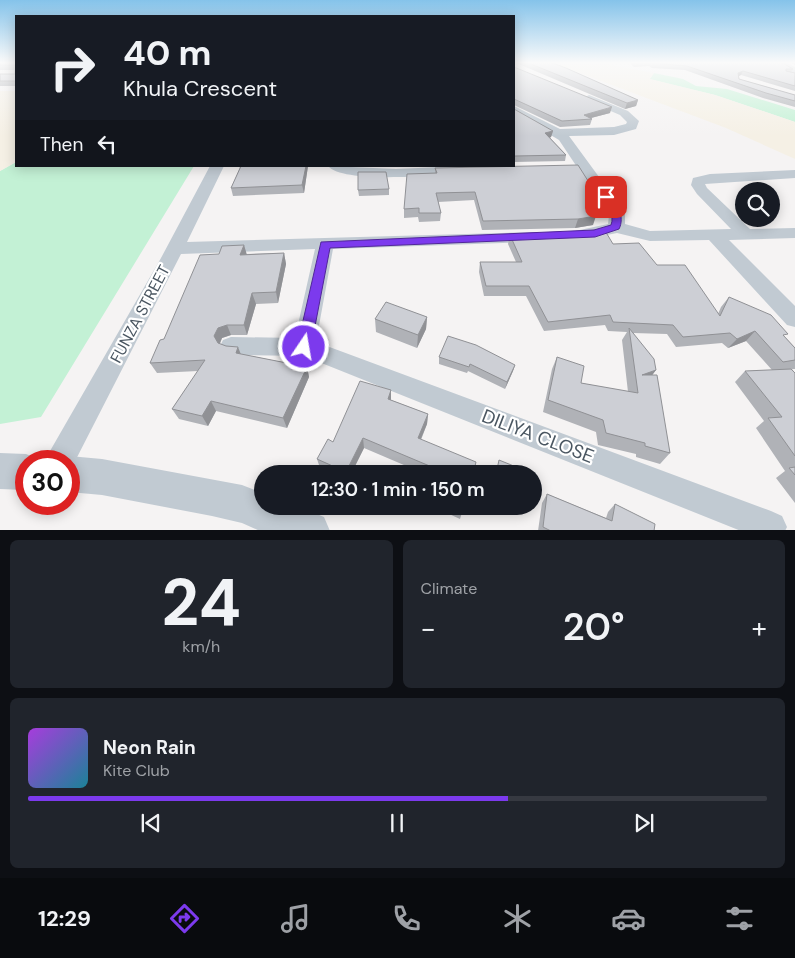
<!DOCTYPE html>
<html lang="en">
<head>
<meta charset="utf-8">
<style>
  body { margin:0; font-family:"DM Sans",sans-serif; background:#20242c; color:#f1f3f6; height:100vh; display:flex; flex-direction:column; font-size:19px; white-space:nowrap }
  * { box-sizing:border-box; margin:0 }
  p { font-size:16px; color:#9ea1a6 }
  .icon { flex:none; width:28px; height:28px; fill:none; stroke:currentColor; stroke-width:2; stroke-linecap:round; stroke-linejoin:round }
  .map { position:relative; height:530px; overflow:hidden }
  .panel { display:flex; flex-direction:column; gap:10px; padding:10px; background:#0d0f14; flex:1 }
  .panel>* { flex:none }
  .hud { position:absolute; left:15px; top:15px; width:500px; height:152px; border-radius:0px; box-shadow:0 2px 12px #0003; background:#171b24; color:#f1f3f6; overflow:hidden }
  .tools { position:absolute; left:735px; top:182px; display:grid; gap:10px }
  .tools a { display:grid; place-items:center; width:45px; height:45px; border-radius:50%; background:#171b24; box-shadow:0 2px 12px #0003; font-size:25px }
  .speed { position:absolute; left:15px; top:450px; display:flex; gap:10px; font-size:25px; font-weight:700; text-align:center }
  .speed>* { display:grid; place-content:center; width:65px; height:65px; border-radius:50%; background:#171b24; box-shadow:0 2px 12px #0003; line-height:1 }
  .speed .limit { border:8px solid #d22; background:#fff; color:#111 }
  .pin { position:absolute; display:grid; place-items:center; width:42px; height:42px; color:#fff; margin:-21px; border-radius:10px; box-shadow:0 2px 8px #0006 }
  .me { position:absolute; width:55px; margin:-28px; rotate:12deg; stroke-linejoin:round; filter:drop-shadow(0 0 4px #0008) }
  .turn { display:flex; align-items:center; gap:18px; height:105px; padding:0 25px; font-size:22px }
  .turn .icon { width:65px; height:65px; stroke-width:2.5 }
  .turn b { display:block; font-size:35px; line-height:42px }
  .then { display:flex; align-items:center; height:48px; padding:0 25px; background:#0003; gap:10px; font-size:19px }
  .big { font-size:38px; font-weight:600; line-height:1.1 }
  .panel .widget { flex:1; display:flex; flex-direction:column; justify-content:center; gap:8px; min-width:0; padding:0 18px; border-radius:8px; background:#20242c }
  .panel .dial { align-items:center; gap:0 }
  .dial b { font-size:65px; line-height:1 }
  .song { display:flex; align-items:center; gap:15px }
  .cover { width:60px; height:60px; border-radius:8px; background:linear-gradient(135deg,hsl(280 70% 55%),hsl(190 70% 35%)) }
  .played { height:5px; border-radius:2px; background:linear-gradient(90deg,#7c3aed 65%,#363941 65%) }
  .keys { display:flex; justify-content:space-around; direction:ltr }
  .heat { display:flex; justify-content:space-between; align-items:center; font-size:28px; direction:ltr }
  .panel .tiles { flex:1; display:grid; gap:10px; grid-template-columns:1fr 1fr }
  .widget:last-child { grid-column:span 2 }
  .trip { position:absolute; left:254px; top:465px; width:288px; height:50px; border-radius:25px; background:#171b24; box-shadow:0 2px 12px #0003; font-weight:600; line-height:50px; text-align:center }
  .tab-bar { display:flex; height:80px; justify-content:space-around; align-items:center; background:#090b0e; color:#9ea1a6 }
  .tab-bar .icon { width:35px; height:35px }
  .tab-bar .on { color:#7c3aed }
  .tab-bar b { font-size:22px; color:#f1f3f6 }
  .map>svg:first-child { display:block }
</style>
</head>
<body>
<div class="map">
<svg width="795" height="531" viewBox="0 0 795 531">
  <rect width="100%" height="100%" fill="#f5f3f3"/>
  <path fill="#c3f1d5" d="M654,73L683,79L696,86L727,89L795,110V122L715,95L649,79Z
    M16,162V166H194L41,417L0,424V171Z"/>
  <path fill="#f5f0e5" d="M551,62H606L611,65L654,73L650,79L715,95L795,122V159L726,128Z
    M0,91H16V162L0,171Z"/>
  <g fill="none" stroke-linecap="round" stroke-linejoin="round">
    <path fill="#c1cad2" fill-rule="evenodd" d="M774,62H785L795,67V74Z
      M589,95L628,111L639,121L636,129L614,135L569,136L621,207L625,215V224L650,231L731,229L697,194L691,185L693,178L710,174L795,170V178L705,184L707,188L750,229L795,228V238L729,240L795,306V327L787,325L709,240L650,241L617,233L581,240L575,239L572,235L575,231L608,224L609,215L559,140L514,113V106L560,129L614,127L626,124L627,122L620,115L585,100L584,98Z
      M210,166H224L187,242L533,232L539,233L542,237L539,241L533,242L333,249L316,342L771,511L782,516L787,527L785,531H741L304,356L231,355L223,352L220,346L223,340L231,337L295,338L315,249L181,254L70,471L69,461H46L50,451L161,258Z
      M328,166L396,169L462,166L467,170L465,173L460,174C435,175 343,184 328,166Z"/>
    <path fill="#c1cad2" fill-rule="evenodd" d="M0,453L26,454L39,459L40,461H26V490L0,489Z
      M69,456L102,459L242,485L262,493V506H298L324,517L330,531H260L242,523L212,516L102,495L69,492V461H56Z"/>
  </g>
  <path fill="#b0b2b7" d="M0,62H16V86H0V74H15V70H0Z
    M514,62H550L638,100L636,106L625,109L514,62V67L610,113L591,118L592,119L590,125L560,127L514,105V109L553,131L551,137L550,138L566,155L565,161L514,162Z
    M629,62H781L793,69L791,72L795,73V91L741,75L738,76L739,79L795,95V107L763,98L685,70L652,68L649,66L634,67Z
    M789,62H795V65Z
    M239,166H308L304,193L233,196L231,188L240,168Z
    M435,168L590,184L589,189L600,203L596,212H594L593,225L575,228L482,230L474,200L438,202L441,213L440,221L419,222L418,217L404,218V209L435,173Z
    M389,189V195L359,196L358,190Z
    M510,235L613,244L657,265L718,314L721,307L729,297L785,337L795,348V369H792L795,373V503L776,478L785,471L756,428L764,421L735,382L745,371L772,370L746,341L728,348L722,343L676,347L667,334L633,333L656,370L652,375L670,453L660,464L636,457V454L598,445L596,432L543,412L552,369L557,357L581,383L628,392L622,340L627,332L608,331L605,325L544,331L526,296H484L479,272L480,262H516L508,244Z
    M244,245L246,254L284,253L286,264L278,303L256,304L247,335H231L222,338L220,344L241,354L307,367L309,377L287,428L216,411L208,426L179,419L172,409L198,371L157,373L150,363L164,339Z
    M427,317L426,329L417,348L376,332L375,319Z
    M439,357L515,365L513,371L505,389L468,371L467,373L439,364Z
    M391,390V400L428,414L427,424L421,440L473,474H425L364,448L351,474H332L320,468L317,459Z
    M547,494L606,518L608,512L615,504L654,531H538L542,503Z
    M432,506H464L460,519Z"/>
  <path fill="#909195" d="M743,71L741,75L735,78L738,73Z
    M638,100L636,106L625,109L627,103Z
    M612,107L610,113L587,119L584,115Z
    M553,131L551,137L543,139L545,133Z
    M306,166H308L304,193L302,185Z
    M596,216L593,225L575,228L578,219Z
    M244,245L247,255H240Z
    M284,253L286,264L278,303L276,292Z
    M252,293L256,304L247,335L244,325Z
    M427,317L426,329L417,348L418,335Z
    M227,325L231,335L222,338L218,347L214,336L218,328Z
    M755,331L746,341L728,348L737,339Z
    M238,347L242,357L236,353Z
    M515,365L513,371L505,389L507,382Z
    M307,367L309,377L287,428L283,418Z
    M656,370L647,382L642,375Z
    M391,390V401L388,399Z
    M211,401L216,411L208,426L202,416Z
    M428,414L427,424L417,448L418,438Z
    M363,438L364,448L351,474H346V472Z"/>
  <path fill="#cdcfd5" stroke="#909195" d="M0,62H16V81H0V74H15V65H0Z
    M514,62V67L612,107L584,115L592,119L562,121L514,99Z
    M526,62H550L566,68L638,100L627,103Z
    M652,62H781L793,69H786V71L795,73V86L743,71L738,73L739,79L795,95V101L766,93L687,66L653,63Z
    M514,103V109L553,131L545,133L566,155L515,156L514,157Z
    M578,165L590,184H586L600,203L589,204L596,216L578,219L483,221L475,192L436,193L441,213H419V208L404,209L407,174L437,173L435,168Z
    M241,166H306L302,185L231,188Z
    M358,172H386L389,189L358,190Z
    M604,229L613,244L639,243L657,265H685L720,316L729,297L771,315L788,334L783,335L795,348V360L783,362L755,331L737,339L730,333L683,337L673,325L613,322L610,315L548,322L529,286H486L480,262H522L510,235L578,232Z
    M244,245L240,255L284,253L276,292L252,293L244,325H227L218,328L214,336L218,343L226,346L238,347L236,353L307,367L283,418L211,401L202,416L172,409L205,360L150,363L160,340L164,339L200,255L219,254L222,246Z
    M386,302L427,317L418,335L375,319Z
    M629,328L654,359L656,370L642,375H657L670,453L645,446V443L606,433L603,420L548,400L557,357L584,366L581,383L638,393Z
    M448,336L476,345L515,365L507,382L470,364L469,367L439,357Z
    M791,369L795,373V456L768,418L782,417L745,371Z
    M360,381L391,390L388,399L428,414L418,438L476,462L473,474H429L432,467L363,438L346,472L317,459L328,439L333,442Z
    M499,460L531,473V474H496Z
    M795,467V475L789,468Z
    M547,494L612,521L615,504L655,524L654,531H551L543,527Z
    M453,506H464L462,510Z"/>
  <linearGradient id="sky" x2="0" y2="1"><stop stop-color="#85c3ea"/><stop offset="0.46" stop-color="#fafafa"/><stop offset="1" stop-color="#fafafa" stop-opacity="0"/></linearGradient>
  <rect width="795" height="136" fill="url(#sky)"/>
  <path fill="#7c3aed" stroke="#51269a" d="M606,194C618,199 625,218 619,229L595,237L330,248L311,347L309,351L304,352L299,351L297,347L321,242L594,230L611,225C615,215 607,206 602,197Z"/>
  <g text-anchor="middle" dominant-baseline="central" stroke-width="4.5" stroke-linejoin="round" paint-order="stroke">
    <g font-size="16" fill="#4a5661" stroke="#fff">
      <text transform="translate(140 314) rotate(-62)">FUNZA STREET</text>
    </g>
    <g font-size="19" fill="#4a5661" stroke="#fff">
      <text transform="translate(538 436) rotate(21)">DILIYA CLOSE</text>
    </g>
  </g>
</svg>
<div class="tools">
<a><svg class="icon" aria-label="search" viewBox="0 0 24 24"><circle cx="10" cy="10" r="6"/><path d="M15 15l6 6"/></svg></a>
</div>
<div class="speed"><div class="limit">30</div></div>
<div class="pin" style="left:606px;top:197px;background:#d93025"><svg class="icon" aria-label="arrive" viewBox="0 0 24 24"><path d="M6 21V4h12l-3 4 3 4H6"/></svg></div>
<svg class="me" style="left:304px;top:347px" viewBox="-20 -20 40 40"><circle r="17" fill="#7c3aed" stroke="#fff" stroke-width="3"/><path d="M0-11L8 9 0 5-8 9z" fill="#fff"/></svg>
<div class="trip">12:30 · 1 min · 150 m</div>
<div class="hud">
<div class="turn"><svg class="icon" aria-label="right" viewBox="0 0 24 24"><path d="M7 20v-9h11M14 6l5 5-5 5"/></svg><div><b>40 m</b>Khula Crescent</div></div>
<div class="then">Then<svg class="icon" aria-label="left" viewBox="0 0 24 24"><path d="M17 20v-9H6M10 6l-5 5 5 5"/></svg></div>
</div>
</div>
<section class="panel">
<div class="tiles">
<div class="widget dial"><b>24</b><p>km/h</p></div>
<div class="widget"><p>Climate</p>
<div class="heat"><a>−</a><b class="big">20°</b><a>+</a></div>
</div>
<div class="widget">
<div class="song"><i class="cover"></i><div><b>Neon Rain</b><p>Kite Club</p></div></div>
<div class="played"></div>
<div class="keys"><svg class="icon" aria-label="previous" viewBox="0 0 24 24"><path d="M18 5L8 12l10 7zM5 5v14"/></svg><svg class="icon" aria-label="pause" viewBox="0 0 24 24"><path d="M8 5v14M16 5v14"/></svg><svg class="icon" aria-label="next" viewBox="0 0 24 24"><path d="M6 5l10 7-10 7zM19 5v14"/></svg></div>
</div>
</div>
</section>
<nav class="tab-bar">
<b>12:29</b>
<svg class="icon on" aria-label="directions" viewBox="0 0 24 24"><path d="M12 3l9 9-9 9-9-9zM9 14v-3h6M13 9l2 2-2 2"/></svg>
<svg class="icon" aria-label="music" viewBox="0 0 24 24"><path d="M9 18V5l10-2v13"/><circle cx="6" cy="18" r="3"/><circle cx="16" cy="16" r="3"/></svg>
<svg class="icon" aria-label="phone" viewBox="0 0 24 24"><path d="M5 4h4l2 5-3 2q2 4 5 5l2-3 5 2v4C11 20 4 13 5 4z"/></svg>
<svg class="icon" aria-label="climate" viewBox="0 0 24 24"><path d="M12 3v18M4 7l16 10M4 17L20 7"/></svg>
<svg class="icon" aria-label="car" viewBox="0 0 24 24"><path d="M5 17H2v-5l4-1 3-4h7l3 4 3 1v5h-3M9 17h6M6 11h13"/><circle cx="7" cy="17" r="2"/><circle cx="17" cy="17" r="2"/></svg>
<svg class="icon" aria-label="filters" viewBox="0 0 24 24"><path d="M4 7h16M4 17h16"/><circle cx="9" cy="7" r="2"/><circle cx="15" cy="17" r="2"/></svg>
</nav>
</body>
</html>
